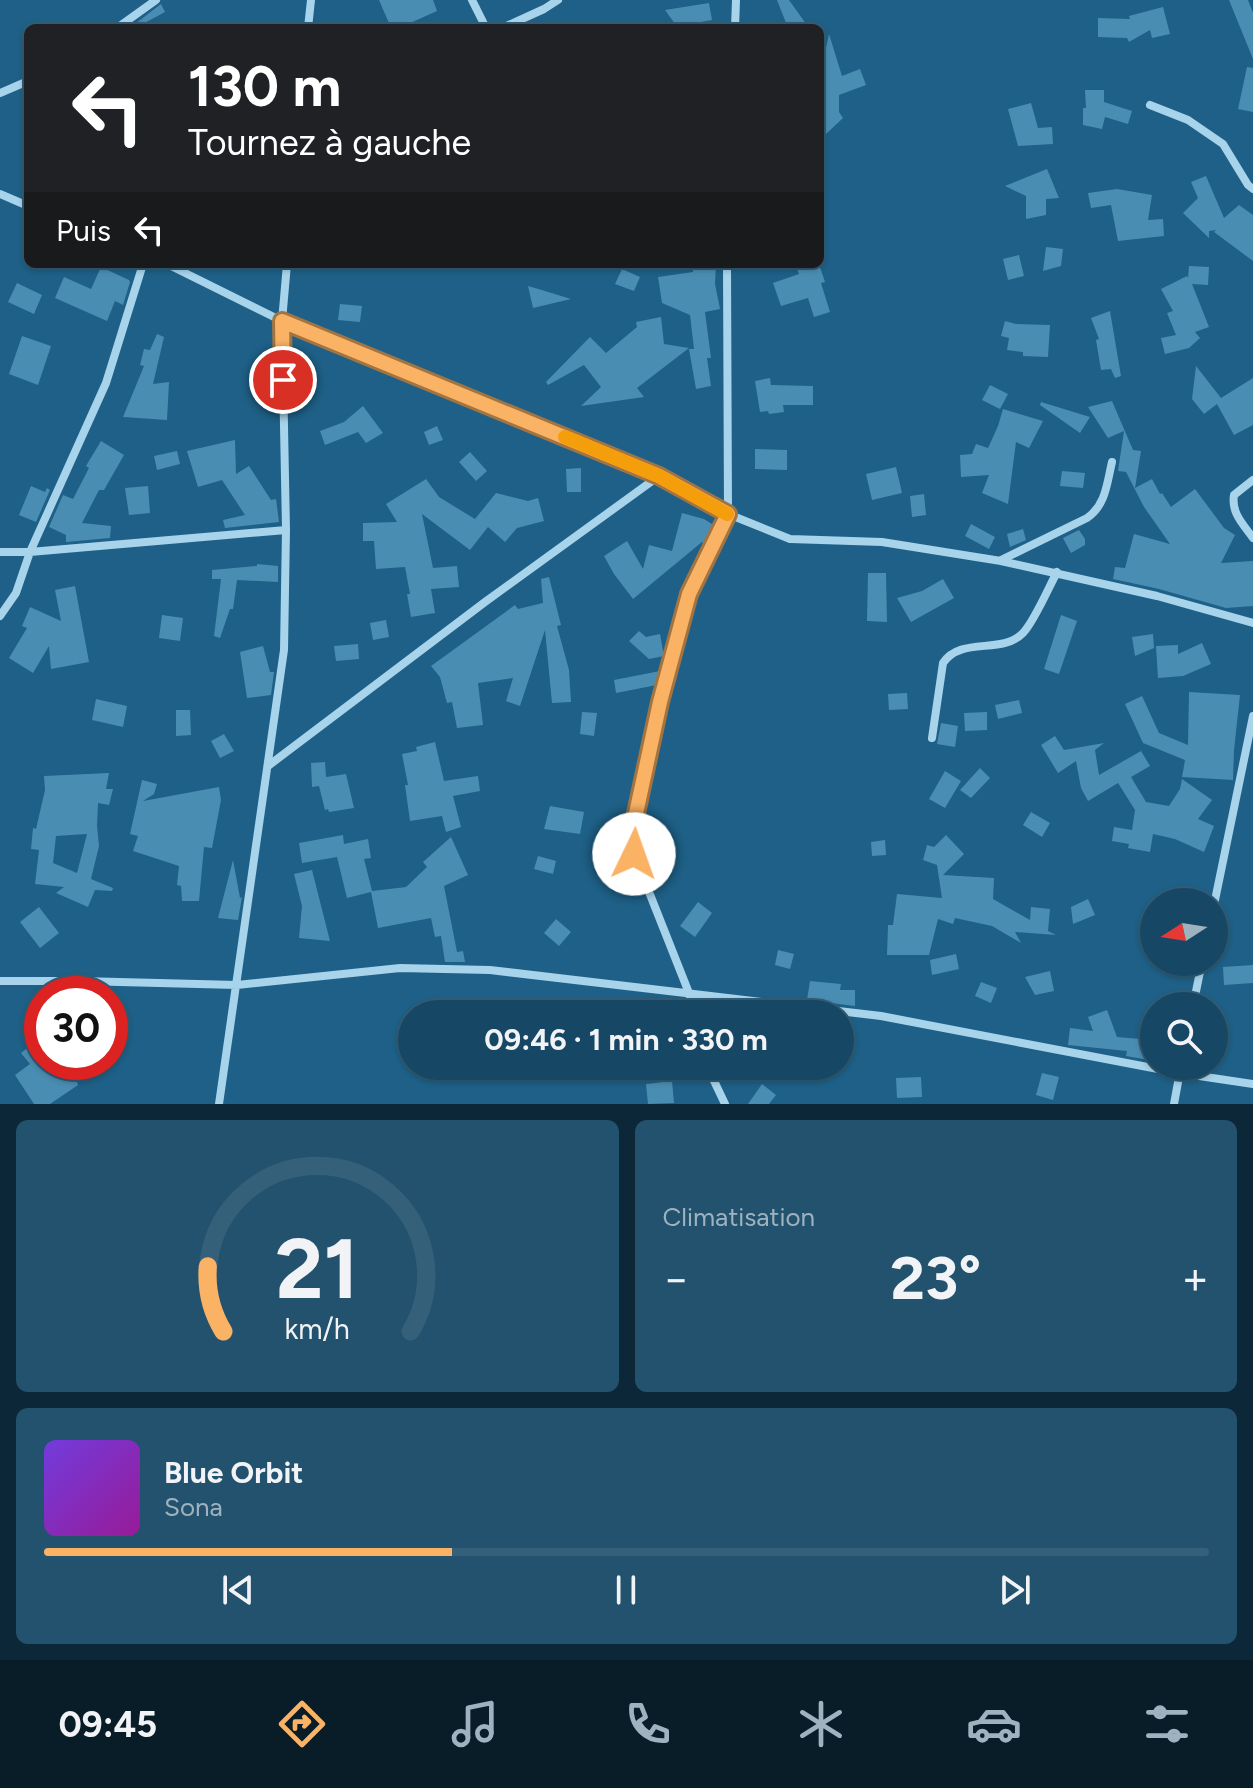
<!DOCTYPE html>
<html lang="fr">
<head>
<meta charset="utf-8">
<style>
  body { margin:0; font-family:Figtree,sans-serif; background:#23526e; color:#f1f3f6; height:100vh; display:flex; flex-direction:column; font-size:30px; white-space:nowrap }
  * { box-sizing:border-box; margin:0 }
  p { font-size:26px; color:#9eb2bf }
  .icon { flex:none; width:44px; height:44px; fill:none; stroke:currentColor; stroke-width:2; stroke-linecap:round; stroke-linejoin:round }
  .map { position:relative; height:1104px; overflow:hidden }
  .panel { display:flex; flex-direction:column; gap:16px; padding:16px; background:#0c2838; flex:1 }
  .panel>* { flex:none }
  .guide { position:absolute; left:24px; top:24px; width:800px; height:244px; border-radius:12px; box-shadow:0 2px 6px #0004,0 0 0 2px #356079; background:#202124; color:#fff; overflow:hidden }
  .needle { width:52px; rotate:258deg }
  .buttons { position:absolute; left:1140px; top:888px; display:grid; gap:16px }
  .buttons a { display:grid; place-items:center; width:88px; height:88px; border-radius:50%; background:#164865; box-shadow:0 2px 6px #0004,0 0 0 2px #356079; font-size:40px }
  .speed { position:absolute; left:24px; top:976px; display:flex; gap:16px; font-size:40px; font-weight:700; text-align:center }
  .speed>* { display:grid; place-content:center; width:104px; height:104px; border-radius:50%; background:#164865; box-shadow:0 2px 6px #0004,0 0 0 2px #356079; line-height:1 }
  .speed .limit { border:12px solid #d22; background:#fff; color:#111 }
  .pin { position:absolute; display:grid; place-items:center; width:68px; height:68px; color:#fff; margin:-34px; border:4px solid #fff; border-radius:50%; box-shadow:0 2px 8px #0007 }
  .me { position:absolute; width:88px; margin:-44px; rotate:3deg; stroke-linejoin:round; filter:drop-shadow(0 0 6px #0008) }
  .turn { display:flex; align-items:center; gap:28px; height:168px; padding:0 32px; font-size:36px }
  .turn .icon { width:104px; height:104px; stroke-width:2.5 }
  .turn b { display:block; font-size:56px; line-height:68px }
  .then { display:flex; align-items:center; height:76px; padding:0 32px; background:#0003; gap:16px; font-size:30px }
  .big { font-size:60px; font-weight:700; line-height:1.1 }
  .panel .tile { flex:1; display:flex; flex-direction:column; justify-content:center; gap:12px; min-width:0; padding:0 28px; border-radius:12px; background:#23526e }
  .panel .dial { align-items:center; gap:0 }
  .dial svg { height:208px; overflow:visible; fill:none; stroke:#356079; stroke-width:7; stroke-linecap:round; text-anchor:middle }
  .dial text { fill:#f1f3f6; stroke:none }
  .song { display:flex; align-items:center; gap:24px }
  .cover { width:96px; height:96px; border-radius:12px; background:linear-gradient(135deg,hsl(260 70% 55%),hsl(300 70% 35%)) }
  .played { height:8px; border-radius:4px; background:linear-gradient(90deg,#fab265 35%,#356079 35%) }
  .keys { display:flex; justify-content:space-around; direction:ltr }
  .heat { display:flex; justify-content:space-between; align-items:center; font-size:44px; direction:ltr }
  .panel .tiles { flex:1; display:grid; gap:16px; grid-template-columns:1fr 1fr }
  .tile:last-child { grid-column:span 2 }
  .trip { position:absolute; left:398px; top:1000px; width:456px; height:80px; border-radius:40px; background:#164865; box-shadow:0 2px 6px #0004,0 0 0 2px #356079; font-weight:700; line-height:80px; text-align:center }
  .tabs { display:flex; height:128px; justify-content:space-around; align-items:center; background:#091d28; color:#9eb2bf }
  .tabs .icon { width:56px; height:56px }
  .tabs .current { color:#fab265 }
  .tabs b { font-size:36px; color:#f1f3f6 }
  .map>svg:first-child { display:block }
</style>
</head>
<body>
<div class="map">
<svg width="1253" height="1104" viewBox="0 0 1253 1104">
  <rect width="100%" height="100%" fill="#1e6087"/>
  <path fill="#4a8db2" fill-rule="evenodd" d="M379,0H433L437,11L399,28H391Z
    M777,0H789L809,28H788Z
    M1229,0H1248L1253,13V59Z
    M709,3L712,20L690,24V28H678L665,10Z
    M161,4L165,12L137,27L135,24Z
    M1163,7L1170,34L1152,38L1150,30L1129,42L1127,38L1098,37V18L1130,19L1129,16Z
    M829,34L842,76L860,69L866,85L839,95V112L843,118L826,134L824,75L822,66Z
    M1247,67L1253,68V112L1238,109Z
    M1085,90H1104V102L1132,111L1128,124L1105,117L1102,129L1083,125V108H1086Z
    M1031,103L1038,128L1052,127L1053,144L1018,146L1008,109Z
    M1047,169L1059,198L1046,199V215L1026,219V196L1005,186Z
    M1206,176L1224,218L1239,205L1253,215V261L1214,232L1216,230L1209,231V238L1183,213L1198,198L1191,182Z
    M1117,189L1152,195L1148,220L1163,219L1164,236L1118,241L1111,205L1091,208L1088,193Z
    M1046,247L1063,249L1061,266L1043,271Z
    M1019,255L1024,276L1008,280L1003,259Z
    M693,264H716L715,284L720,309L705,312L711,358H707L711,386L696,389L689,349H694L690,315L662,303L658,277L693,272Z
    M795,264H819L825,282L821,283L830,312L814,317L808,298L781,306L773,283L799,274Z
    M1189,266L1209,267L1208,285L1192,284L1209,327L1195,332L1200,338L1189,348L1165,354L1161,338L1176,335L1167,313L1173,311L1161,289L1187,276L1188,278Z
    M101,267L129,280L130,282L123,305L115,301L107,321L55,298L64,277L91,289Z
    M622,269L640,277L634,291L615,284Z
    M17,283L42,295L34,314L8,302Z
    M528,286L545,291L571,299L533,308Z
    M340,304L362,306L360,322L338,320Z
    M1110,311L1121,376L1115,378L1111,369L1101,370L1096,340L1099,339L1091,318Z
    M661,317L664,344L689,348L637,388L644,397L581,406L601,387L584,365L548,385L546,382L590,337L606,353L637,327L636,322Z
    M1005,321L1016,324L1050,325L1048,357L1023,356V352L1007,350L1009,338L1001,336Z
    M157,334L164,337L153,384L169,382L167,420L123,417L144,366L140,365L144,349L150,350Z
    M22,336L51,346L38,385L9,374Z
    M1196,366L1221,398L1253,378V425L1234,435L1217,404L1204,414L1192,399Z
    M770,378L771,385L813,386V405H783L784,412L769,414L768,411L760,412L755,381Z
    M990,385L1008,394L1000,409L982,400Z
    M1112,401L1133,450L1141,451L1135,488L1152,479L1160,494L1162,493L1171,507L1195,489L1224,528L1235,535L1221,563L1253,561V606L1226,608L1159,589L1113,579L1115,567L1125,568L1134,534L1170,544L1144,507L1126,472L1118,471L1124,431L1108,438L1088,407Z
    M1041,402L1090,417L1080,433L1040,405Z
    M363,406L383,433L366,443L358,432L325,445L320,431L344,422Z
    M1003,409L1043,421L1029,448L1016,442L1008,504L982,493L989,475L961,477L960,455L972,454L976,444L988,448L998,426Z
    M437,426L443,440L429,445L424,432Z
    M235,440L236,474L249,466L271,500L276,499L279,522L225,528L223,520L245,515L222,480L198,487L187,451Z
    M101,441L124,455L104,490H99L82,523L111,526L110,538L66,542V535L49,527L63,495L73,499L89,468L86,466Z
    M755,449L787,450V470L755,469Z
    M177,451L180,464L157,470L154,456Z
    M470,452L487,471L476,481L459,462Z
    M896,467L902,493L872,500L866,474Z
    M581,468V492H567L566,469Z
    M1062,471L1085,473L1083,488L1060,486Z
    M426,479L439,497L475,519L496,493L528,501L538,498L544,521L517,528L505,542L488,527L470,550L422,514L433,568L457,566L459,587L431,589L435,613L411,617L407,594H410L405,567L376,569L374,541H363V523L397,522L386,504Z
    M31,486L45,492L47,488L50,490L36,522L19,515Z
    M148,486L150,513L129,515L125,488Z
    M924,494L926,515L912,517L910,496Z
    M682,513L704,519L715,526L705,545L702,542L633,599L614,574L604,556L627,541L643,569L649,545L672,551Z
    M971,524L995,537L989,549L965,536Z
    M1023,529L1026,540L1010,547L1007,534Z
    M1079,530L1085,539V545L1071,553L1063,538Z
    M257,564L278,566V582L237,580L233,609H230L220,638L214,636L221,579H212V570L257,566Z
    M868,573H886L887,622L867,621Z
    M549,577L561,625L557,626L569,670L571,702L552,703L545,630L520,706L506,701L513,678L478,683L483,725L457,728L452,702L447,703L440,677L431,666L515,605L518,609L543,603L541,579Z
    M943,579L954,598L911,622L897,598L922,591Z
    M75,586L89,662L51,669L49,646L33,673L9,658L27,628L22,626L30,607L61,621L55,590Z
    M162,615L183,618L180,641L159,638Z
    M1061,615L1077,621L1059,674L1044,669Z
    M386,620L389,637L373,640L370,623Z
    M639,631L646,637L660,634L664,656L649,659L629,641Z
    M1153,634L1154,648L1135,656L1132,637Z
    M1202,643L1211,664L1183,676L1158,678L1156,646L1178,645V654Z
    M358,644L359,659L336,661L334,646Z
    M263,646L270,672H274L271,695L247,698L240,652Z
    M660,671L657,685L616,693L614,680Z
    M1189,692L1240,695L1234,750L1233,780L1182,777L1185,760L1143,743L1125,704L1142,696L1159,733L1188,745Z
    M907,693L908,709L889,710L888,694Z
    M96,699L127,706L123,727L92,720Z
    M1019,700L1022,713L998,719L995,705Z
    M176,710H190L191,735L176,736Z
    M582,712L597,713L594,736L580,734Z
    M987,712V730L965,731L964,713Z
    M941,723L958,726L955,747L937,744Z
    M224,734L234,751L220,758L211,741Z
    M1055,736L1064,750L1104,743L1095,750L1099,775L1141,751L1150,766L1131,777L1146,802L1169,806L1180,789L1182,779L1212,800L1198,819L1214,826L1204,852L1175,839L1153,834L1150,852L1128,848L1129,844L1112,841L1114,827L1132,830L1135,810L1118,783L1088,801L1081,788L1076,761L1058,773L1041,745Z
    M435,742L444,781L478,776L480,791L453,796L461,827L446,832L442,816L410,821L405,785H408L402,754L417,751L416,747Z
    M325,762L326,777L346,774L354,808L329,812L328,809L325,810L319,786L312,787L311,763Z
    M980,768L990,778L971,798L960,790Z
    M945,771L961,781L945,808L929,799Z
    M109,773L106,789H113L109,805L98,803L97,826L99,846L91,879L113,888L112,891L95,890L88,907L56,893L64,887L35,884L39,850L31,849L33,828L36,829L45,790L44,776ZM87,834L77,873L53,863L56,836Z
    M142,780L157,784L154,794L143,801L219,787L221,800L212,848L204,847L199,901H182L181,886L177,885L179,866L133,851L138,836L130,834Z
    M550,806L584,812L580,834L544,829Z
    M1031,812L1050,823L1042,837L1023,825Z
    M343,835L344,844L368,839L371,858L364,859L372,891L406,887L427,867L423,862L451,837L468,875L444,886L457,952L463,951L465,962H445L441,936L435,937L431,918L378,928L371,892L347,898L337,857L302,863L299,843Z
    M946,835L964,854L943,875L994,878L993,899L1030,920L1031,907L1050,909L1048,931L1056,935L1015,932L1021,943L992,926L955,918L953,924L938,919L929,955H887L888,925H893L897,894L942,898L937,865L923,860L927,845L934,847Z
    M885,840L886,855L872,856L871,842Z
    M538,856L556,861L553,874L534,869Z
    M233,860L240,898L242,897L238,920L218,918Z
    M312,870L330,941L299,938L302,906L294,874Z
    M1088,899L1095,915L1073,924L1071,907Z
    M698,902L712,913L695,937L680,926Z
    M39,907L59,933L40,948L20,922Z
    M556,919L571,932L559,946L544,933Z
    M778,950L794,954L790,969L775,965Z
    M956,954L959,969L932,975L930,960Z
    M1253,965V983L1224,985L1223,967Z
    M1050,971L1054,991L1035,995L1025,977Z
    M810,981L841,984L840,990H855V1006L807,1000Z
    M981,982L997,988L991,1003L975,996Z
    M1107,1010L1117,1037L1152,1040L1149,1060L1126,1056L1127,1051L1068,1045L1070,1028L1093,1031L1088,1017Z
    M36,1041L42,1049V1062H71L78,1085L50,1104H34L15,1075L30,1064L21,1053Z
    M1042,1073L1059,1077L1053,1100L1036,1095Z
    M921,1077L922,1097L897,1098L896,1078Z
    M672,1081L674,1103L648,1104L646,1084Z
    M762,1084L776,1095L769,1104H748Z"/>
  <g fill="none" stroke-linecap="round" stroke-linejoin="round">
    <path stroke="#a7d3eb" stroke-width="8" d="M472,0L486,28
      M117,28L156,0
      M308,28L311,0
      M502,28L544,9L558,0
      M735,28L736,0
      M0,93L28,81
      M1150,105L1188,120L1223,144L1248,185L1253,189
      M0,194L28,206
      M167,264L282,321L659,476L728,514L790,539L882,542L1001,561L1157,596L1253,623
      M1253,480L1234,495C1231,513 1243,524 1253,538
      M0,552H30L286,530
      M1001,560L1087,518C1106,505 1107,483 1112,462
      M0,616L16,593L30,552L106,383L143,264
      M932,738L943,663C961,636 1002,655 1023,633C1034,622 1049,587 1057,572
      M268,766L485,602L659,476
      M1214,905L1253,716
      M0,981H80L237,985L400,968L490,970L881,1016L1179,1073L1253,1084
      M1193,1006L1202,962
      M694,1014L689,993L634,854L631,843L632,832L660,702L689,594L728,514L727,264
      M707,1066L725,1104
      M219,1104L284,650L286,530L282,321L287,264
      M1174,1104L1181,1066"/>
  </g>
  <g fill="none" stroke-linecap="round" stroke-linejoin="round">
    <g stroke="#a27442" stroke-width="20">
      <path id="route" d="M283,380L282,321L659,476L728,514L689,594L660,702L632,832L634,854"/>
    </g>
    <use href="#route" stroke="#fab265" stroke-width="14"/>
    <path stroke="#f59e0b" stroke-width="14" d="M565,437L659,476L727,514"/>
  </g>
</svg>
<div class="buttons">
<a><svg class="needle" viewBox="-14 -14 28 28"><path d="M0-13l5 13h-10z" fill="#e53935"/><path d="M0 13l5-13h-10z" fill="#9eb2bf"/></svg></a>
<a><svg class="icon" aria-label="search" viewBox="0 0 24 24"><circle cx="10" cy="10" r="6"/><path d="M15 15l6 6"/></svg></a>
</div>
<div class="speed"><div class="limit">30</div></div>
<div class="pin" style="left:283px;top:380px;background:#d93025"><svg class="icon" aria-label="arrive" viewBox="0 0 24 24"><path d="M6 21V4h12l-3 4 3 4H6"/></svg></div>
<svg class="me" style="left:634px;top:854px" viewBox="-20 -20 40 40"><circle r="19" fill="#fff"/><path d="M0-13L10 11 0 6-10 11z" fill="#fab265"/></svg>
<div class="trip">09:46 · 1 min · 330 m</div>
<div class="guide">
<div class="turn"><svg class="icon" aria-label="left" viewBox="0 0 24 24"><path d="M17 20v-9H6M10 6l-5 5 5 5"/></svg><div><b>130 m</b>Tournez à gauche</div></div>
<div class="then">Puis<svg class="icon" aria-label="left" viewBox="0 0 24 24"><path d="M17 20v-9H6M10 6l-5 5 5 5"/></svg></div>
</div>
</div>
<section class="panel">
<div class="tiles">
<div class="tile dial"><svg viewBox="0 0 100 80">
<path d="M14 69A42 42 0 1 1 86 69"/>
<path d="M14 69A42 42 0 0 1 8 44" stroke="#fab265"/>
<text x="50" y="56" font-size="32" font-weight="700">21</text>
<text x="50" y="72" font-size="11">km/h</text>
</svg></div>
<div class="tile"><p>Climatisation</p>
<div class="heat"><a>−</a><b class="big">23°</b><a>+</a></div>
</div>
<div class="tile">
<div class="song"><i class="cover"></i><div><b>Blue Orbit</b><p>Sona</p></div></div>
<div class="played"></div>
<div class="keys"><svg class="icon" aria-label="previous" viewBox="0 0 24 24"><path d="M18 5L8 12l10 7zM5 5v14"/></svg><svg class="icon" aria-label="pause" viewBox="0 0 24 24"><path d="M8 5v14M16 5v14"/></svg><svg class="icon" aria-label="next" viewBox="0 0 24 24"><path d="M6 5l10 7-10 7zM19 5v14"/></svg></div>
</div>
</div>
</section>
<nav class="tabs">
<b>09:45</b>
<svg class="icon current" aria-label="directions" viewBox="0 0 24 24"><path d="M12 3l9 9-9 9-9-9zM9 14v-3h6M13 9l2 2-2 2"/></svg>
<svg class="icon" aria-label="music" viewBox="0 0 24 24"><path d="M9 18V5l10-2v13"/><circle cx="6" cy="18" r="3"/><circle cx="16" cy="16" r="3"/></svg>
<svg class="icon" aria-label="phone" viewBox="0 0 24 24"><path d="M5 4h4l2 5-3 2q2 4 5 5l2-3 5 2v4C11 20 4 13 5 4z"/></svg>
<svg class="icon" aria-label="climate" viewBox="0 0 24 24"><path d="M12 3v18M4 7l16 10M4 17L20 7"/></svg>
<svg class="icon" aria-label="car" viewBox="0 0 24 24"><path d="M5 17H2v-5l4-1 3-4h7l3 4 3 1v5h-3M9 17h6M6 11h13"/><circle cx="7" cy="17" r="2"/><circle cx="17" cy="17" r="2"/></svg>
<svg class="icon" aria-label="filters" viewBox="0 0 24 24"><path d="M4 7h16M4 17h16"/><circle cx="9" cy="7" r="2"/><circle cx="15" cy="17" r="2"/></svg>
</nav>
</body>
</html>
